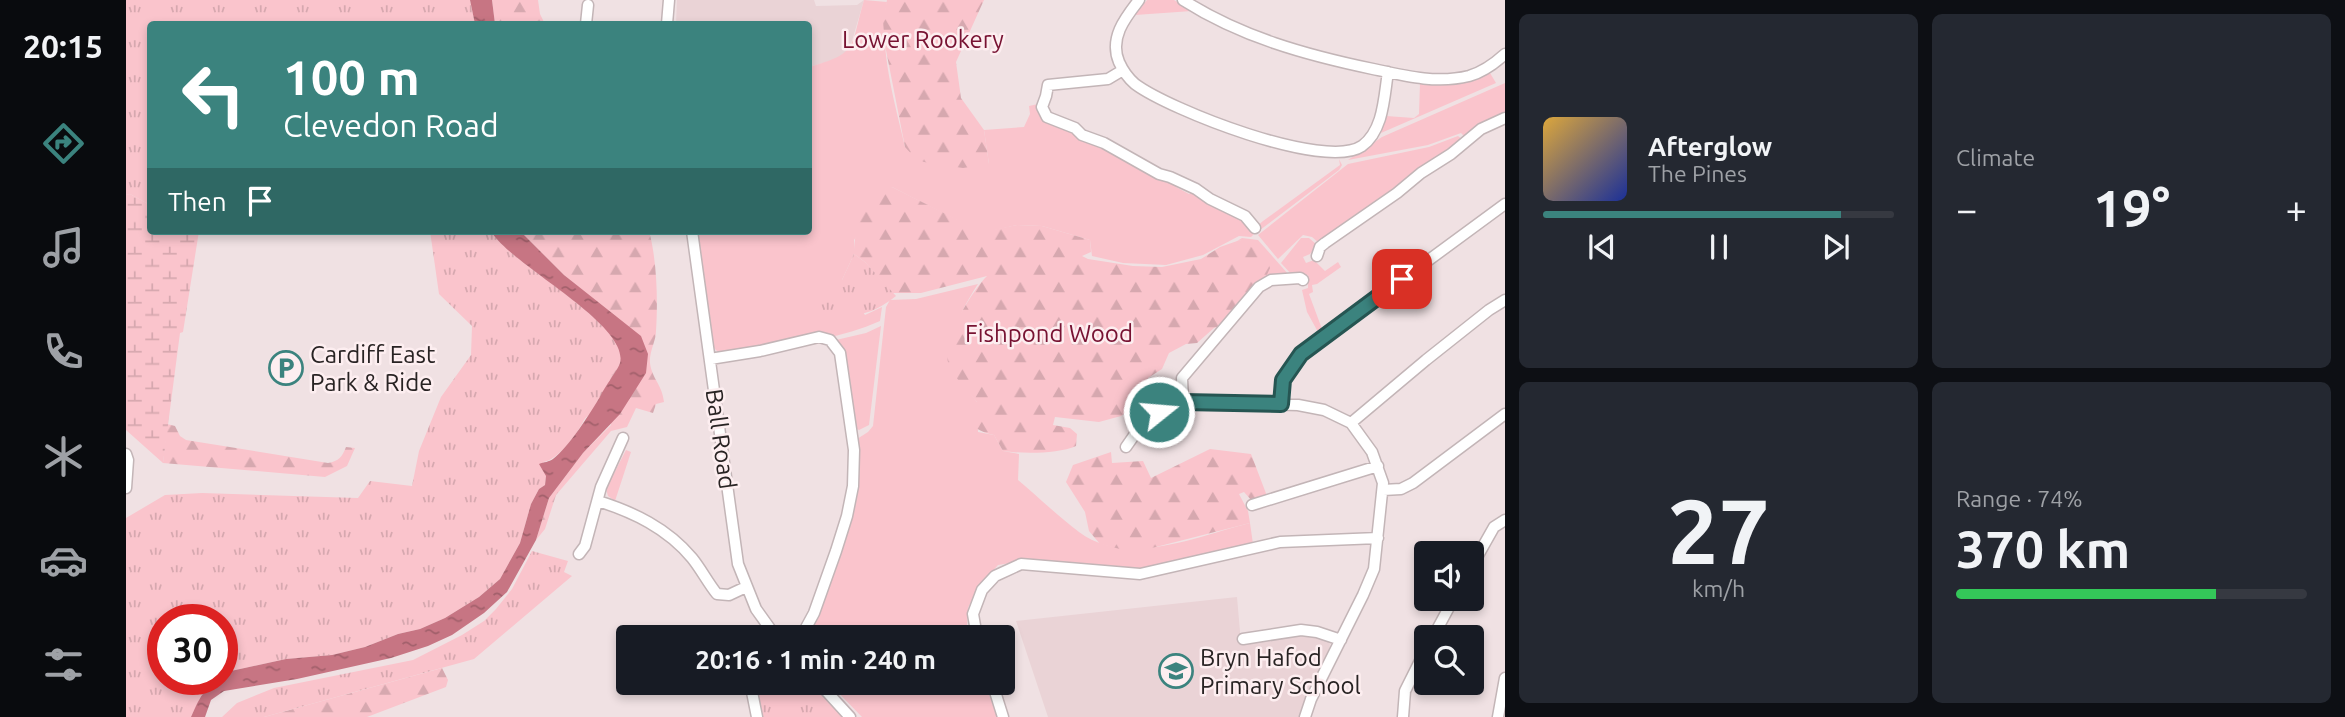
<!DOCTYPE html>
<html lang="en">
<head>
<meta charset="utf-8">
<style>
  body { margin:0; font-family:Ubuntu,sans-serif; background:#242831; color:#f1f3f6; height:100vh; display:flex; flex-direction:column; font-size:26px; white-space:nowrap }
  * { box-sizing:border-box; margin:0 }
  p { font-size:23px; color:#9ea1a6 }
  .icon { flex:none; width:38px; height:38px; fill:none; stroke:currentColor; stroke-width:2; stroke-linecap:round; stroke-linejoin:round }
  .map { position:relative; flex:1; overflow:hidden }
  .panel { display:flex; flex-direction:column; gap:14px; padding:14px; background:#0d0f14; width:840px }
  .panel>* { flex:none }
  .hud { position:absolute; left:21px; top:21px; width:665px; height:214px; border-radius:7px; box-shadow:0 4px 10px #0003; background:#3b837e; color:#fff; overflow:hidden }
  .controls { position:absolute; left:1288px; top:541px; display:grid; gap:14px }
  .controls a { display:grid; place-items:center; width:70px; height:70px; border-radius:7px; background:#171b24; box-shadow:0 4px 10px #0003; font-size:35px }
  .speed { position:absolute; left:21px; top:604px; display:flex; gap:14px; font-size:35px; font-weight:700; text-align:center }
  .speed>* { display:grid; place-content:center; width:91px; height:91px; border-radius:50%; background:#171b24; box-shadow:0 4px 10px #0003; line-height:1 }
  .speed .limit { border:10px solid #d22; background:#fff; color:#111 }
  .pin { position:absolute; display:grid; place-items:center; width:60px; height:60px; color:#fff; margin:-30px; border-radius:14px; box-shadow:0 4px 10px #0006 }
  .me { position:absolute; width:77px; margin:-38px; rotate:73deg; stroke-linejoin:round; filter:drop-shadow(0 0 5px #0008) }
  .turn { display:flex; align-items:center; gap:24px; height:147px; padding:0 21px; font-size:32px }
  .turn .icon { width:91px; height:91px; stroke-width:2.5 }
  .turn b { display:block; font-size:49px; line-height:60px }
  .then { display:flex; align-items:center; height:66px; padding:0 21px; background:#0003; gap:14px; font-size:26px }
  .big { font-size:52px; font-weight:700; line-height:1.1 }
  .panel .tile { flex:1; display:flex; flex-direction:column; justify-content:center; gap:10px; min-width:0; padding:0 24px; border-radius:10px; background:#242831 }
  .panel .dial { align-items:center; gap:0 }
  .dial b { font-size:91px; line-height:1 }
  .song { display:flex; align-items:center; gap:21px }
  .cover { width:84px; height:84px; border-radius:10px; background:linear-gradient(135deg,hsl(40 70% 55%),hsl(230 70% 35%)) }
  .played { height:7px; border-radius:4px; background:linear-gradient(90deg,#3b837e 85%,#363941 85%) }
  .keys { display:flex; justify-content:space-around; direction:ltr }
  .heat { display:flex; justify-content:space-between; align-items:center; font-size:38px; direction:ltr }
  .charge { height:10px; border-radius:5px; background:linear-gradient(90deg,#34c759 74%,#363941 0) }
  .panel .tiles { flex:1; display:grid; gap:14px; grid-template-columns:repeat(2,1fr) }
  .trip { position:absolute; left:490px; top:625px; width:399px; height:70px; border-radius:7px; background:#171b24; box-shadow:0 4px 10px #0003; font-weight:700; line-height:70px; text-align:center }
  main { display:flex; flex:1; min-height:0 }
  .tabs { display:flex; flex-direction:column; width:126px; justify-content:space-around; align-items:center; background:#090b0e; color:#9ea1a6 }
  .tabs .icon { width:49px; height:49px }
  .tabs .current { color:#3b837e }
  .tabs b { font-size:32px; color:#f1f3f6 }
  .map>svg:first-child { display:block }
</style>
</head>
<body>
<main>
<nav class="tabs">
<b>20:15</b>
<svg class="icon current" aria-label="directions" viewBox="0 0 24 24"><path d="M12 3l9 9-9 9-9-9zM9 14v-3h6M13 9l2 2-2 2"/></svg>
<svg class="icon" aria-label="music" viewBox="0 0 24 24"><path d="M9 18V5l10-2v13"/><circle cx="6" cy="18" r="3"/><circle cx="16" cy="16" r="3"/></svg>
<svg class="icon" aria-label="phone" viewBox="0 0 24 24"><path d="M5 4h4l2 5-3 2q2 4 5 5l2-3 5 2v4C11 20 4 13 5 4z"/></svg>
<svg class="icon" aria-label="climate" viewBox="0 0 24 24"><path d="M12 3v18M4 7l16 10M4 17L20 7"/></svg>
<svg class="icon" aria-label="car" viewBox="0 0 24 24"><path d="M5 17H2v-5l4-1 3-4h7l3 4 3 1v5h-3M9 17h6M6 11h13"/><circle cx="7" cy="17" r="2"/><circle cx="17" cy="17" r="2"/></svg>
<svg class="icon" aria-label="filters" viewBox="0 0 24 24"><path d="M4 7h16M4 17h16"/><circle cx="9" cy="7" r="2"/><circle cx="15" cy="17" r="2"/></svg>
</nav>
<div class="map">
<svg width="1379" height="717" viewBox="0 0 1379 717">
  <defs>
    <pattern id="forest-firs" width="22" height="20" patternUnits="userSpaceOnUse" patternTransform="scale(1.75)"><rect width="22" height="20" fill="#fac4cc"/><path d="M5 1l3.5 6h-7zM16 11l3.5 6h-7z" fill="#d6a8af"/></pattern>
    <pattern id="wetland-marsh" width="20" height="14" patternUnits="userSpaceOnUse" patternTransform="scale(1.75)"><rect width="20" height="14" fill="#fac4cc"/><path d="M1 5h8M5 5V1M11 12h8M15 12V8" fill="none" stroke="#d6a8af"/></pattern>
    <pattern id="park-tufts" width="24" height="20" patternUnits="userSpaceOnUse" patternTransform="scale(1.75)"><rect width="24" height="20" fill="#fac4cc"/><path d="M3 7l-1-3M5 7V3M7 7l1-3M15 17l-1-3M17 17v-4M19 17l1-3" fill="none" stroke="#d6a8af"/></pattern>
    <pattern id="water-ripples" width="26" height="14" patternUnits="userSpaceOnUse" patternTransform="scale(1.75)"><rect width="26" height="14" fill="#c77583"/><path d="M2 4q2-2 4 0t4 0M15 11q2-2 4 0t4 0" fill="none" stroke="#a2606b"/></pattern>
  </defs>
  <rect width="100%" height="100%" fill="#f0e1e3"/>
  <path fill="#ead3d6" d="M551,0H688L690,6L731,5L738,0L723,51L712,59L683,67L682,24H550Z
    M1111,597L1115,643L1189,633L1198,637L1204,644L1203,652L1182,691L1173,717H922L890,621Z"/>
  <path fill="#fac4cc" d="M738,0L761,2C752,47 769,103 779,147L863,164L858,130L898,127L904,114L903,106L912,104L951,136L978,150L982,149C997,165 1027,172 1049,182L1050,187L1063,194L1067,192L1070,193L1072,197L1116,219L1129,233L1125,237L1113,236L1077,255L1040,265L997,263L966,256L964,240L916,226L891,225L856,233L766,187L728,240V254L716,280L739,315L756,307L754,321C704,343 647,347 593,353L588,348L586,343L570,231H682L683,67C733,53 724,48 738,0Z
    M1021,0H1048L1066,11L1009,15Z
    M1364,73L1370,83L1255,133L1260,116L1288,118L1293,114L1294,83C1318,85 1343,85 1364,73Z
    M1379,83V112L1339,137L1335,133L1302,145L1222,160L1256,137Z
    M1332,136L1336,139L1327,146L1326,149L1320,151L1193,243L1186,237L1177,235L1152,259L1132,235L1222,164L1303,147Z
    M1213,159L1216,165L1213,170L1134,230L1130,227L1137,221L1214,165Z
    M1116,238L1132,240L1163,275L1139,279L1114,240L1111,241Z
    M1175,238H1183L1191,245L1184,254L1177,257L1180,263L1188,260L1199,271L1212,262L1215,267L1191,284L1186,285L1187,292L1183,294L1196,329L1192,332L1181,312L1176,290L1182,288V275H1166L1155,263Z
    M852,284C828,321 829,329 828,373L851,402L852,432L868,435L877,451L893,454L892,480C912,497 932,516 953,532C1001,568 1072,536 1124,523L1127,544L1011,571L896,561L872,565L851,589L842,608L841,627L845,637H679L719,539L731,439L742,432L747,426L760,307L764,300L790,299Z
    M755,326L743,425L733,430L729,428L710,340L740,333Z
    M500,450L505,452L489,501L482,496L480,489Z
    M703,683H859L871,717H736Z"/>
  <path fill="url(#forest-firs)" d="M366,0H412L414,14L419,24H369Z
    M761,0H858L830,62L835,98L858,130L863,164L837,168L802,163L791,160L779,147L759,45L757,21Z
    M766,187L856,232L891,225L916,226L964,240L965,252L956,256L962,259L1007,266L1036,267L1075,259L1094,247L1114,240C1126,247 1140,254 1144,268L1139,279L1096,325L1088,328L1071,343L1060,344L1043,353L1036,369L1022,378L1010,405L995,416L973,422L929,417L927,425L944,428L951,434L950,446C932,454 897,454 877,451L868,435C846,430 840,423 851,402C841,390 827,377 822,362C815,341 846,291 861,276L795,293H766L739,262L728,254C728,235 734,208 750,195C754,191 761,189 766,187Z
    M394,231H523C531,260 532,301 530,331C530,341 523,352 524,363C526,379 536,384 538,402L530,404L527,413L510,408L501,427L485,431L430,495L419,529L410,540L423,498L457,453L485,425L467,299L438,275Z
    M41,424L49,426L54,436L60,440L202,463C213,461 216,457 220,447L229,448L221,466L199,477L37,463Z
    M1084,449L1125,454L1141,496L1126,501L1118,492L1113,494L1122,511L1124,523L1022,549L998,550L974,544L963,531L959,512L940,482L947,465L985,452L986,463L1017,461L1025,478Z
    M316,668L322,680L320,687L241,717H138Z"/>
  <path fill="url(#wetland-marsh)" d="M4,194L24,205V231H73L57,332L54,333L37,463L0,430V195Z"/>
  <path fill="url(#park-tufts)" d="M0,0H344L349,24H24V205L4,194L0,195Z
    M304,231H365C383,263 505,325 494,363C493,367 490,369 488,372C480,384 476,399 468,410C464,415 459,417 457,422C451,434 431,461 417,462L420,476L419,485L413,489L405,504L394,543L374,579L353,597L319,618L294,629L272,634L239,647L206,655L160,659L105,671L96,676V620H37V679H92L76,694L65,717H0V518L39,495L76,493L232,498L244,481L286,486L293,451L315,397L345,355L346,326L313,294Z
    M728,254L739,262L770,296C739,320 730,314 694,313L689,293L716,280Z
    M406,551L442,561L438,572L446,576L348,659L138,717H96L111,703L148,688L287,660L336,635L358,621L370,609L386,589Z
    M628,683H685L717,717H635Z"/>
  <path fill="url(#water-ripples)" d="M344,0H366L369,24H349Z
    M365,231H394L438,275L515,336L522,354L520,373L494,414L457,453L423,498L410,540L381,592L358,613L326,635L302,646L265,658L171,679L98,691L85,700L79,717H65C72,702 79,683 96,679V676L105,671L160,659L206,655L239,647L272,634L294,629L319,618L353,597L374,579L394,543L405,504L413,489L419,485L420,476L413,464C418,462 423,462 427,459C443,447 465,412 475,395C478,388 493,368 494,363C504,324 383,264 365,231Z"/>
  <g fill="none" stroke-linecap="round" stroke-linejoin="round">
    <g stroke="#c3b5b7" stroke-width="13">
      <path id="minor" d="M1013,0C999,18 983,38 993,62C997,71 1002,78 1009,84C1044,110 1199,171 1236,146C1258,130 1258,96 1262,72
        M1057,0C1115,37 1180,55 1247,69C1279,76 1311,84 1343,76C1357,72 1368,64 1379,54
        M460,24L462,5
        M541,24L543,0
        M997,70L982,79L922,85L920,96L916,107L921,117L949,128L956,135L978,143L1033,174L1044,177L1070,189L1084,199L1119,216L1129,228
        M566,231L612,564L630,609L650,637
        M1191,256L1194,247L1199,243L1271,193L1295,173L1325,154L1355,129L1379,118
        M584,359L634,351L693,337L704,340L714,353L728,450L727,486L721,516L710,551L688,613L675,637
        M1057,402L1056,378L1133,287L1145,280L1174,278L1177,280
        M1155,405L1157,380L1175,354L1379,204
        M1225,423L1300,360L1363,310L1379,300
        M1000,447C1013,427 1032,406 1057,402L1172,405L1198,410L1225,423L1246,452L1257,483L1248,569L1237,595L1185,699L1179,717
        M0,454L2,460L0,488
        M1257,490L1275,489L1287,483L1379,414
        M472,501C507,512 541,528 566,558C575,569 582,583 591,594L603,595L620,587
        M1126,505L1252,466
        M453,554L459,546L475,487L497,438
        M1346,566L1368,527L1379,520
        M851,637L847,614L856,590L869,576L895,564L1014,574L1154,542L1252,538
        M1307,637L1328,598
        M1117,639L1175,630L1191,632L1215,640
        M624,682L631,717
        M692,682L724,717
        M866,682L877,717
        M1277,717L1279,691L1300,649
        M1372,717L1379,678"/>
    </g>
    <use href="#minor" stroke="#fff" stroke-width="10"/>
  </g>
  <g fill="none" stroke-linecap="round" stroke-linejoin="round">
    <g stroke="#265552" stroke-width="18">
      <path id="route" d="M1033,412L1043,406L1057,402L1155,404L1157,380L1175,354L1276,279"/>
    </g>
    <use href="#route" stroke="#3b837e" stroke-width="12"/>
  </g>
  <defs>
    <g id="parking-ring" transform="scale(1.75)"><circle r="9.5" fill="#fdeef0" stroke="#3b837e" stroke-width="1.5"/><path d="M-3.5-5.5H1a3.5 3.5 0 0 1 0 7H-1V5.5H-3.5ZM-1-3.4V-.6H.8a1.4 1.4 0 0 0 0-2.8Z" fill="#3b837e"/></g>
    <g id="school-ring" transform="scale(1.75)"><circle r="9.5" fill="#fdeef0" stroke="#3b837e" stroke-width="1.5"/><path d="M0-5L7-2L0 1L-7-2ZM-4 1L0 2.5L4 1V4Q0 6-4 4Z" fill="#3b837e"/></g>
  </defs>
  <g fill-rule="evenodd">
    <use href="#parking-ring" x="160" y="368"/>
    <use href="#school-ring" x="1050" y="671"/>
  </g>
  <g text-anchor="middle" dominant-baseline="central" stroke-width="5" stroke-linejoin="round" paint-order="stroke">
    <g font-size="24" fill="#771232" stroke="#fdeef0">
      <text x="797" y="39">Lower Rookery</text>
      <text x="923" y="333">Fishpond Wood</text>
    </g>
    <g font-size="24" fill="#282323" stroke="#fdeef0" text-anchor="start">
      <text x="184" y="354">Cardiff East<tspan x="184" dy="28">Park &amp; Ride</tspan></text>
      <text x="1074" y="657">Bryn Hafod<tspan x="1074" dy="28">Primary School</tspan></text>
    </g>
    <g font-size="24" fill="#282323" stroke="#fdeef0">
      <text transform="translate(595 439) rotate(82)">Ball Road</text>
    </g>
  </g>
</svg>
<div class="controls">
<a><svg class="icon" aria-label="sound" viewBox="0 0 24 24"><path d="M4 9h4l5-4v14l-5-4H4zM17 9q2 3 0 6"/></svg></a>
<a><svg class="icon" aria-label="search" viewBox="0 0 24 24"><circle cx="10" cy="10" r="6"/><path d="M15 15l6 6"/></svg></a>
</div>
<div class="speed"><div class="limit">30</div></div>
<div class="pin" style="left:1276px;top:279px;background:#d93025"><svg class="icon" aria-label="arrive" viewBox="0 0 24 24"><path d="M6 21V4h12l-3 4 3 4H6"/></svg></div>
<svg class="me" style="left:1033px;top:412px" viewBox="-20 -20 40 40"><circle r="17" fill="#3b837e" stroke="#fff" stroke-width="3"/><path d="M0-11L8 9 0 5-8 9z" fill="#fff"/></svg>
<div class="trip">20:16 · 1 min · 240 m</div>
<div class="hud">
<div class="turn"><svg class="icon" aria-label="left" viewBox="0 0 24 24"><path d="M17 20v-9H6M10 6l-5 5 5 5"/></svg><div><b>100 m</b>Clevedon Road</div></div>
<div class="then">Then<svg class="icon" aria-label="arrive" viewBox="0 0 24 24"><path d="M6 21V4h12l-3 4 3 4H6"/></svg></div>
</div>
</div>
<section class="panel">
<div class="tiles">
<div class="tile">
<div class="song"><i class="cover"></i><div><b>Afterglow</b><p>The Pines</p></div></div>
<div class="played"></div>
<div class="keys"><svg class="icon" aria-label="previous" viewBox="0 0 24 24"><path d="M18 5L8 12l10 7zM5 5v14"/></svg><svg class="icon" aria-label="pause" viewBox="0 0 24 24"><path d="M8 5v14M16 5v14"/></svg><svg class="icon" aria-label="next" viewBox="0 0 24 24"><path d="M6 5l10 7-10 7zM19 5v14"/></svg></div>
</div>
<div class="tile"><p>Climate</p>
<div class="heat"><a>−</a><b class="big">19°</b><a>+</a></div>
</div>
<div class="tile dial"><b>27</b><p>km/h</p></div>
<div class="tile"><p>Range · 74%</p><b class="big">370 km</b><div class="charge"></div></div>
</div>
</section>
</main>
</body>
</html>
